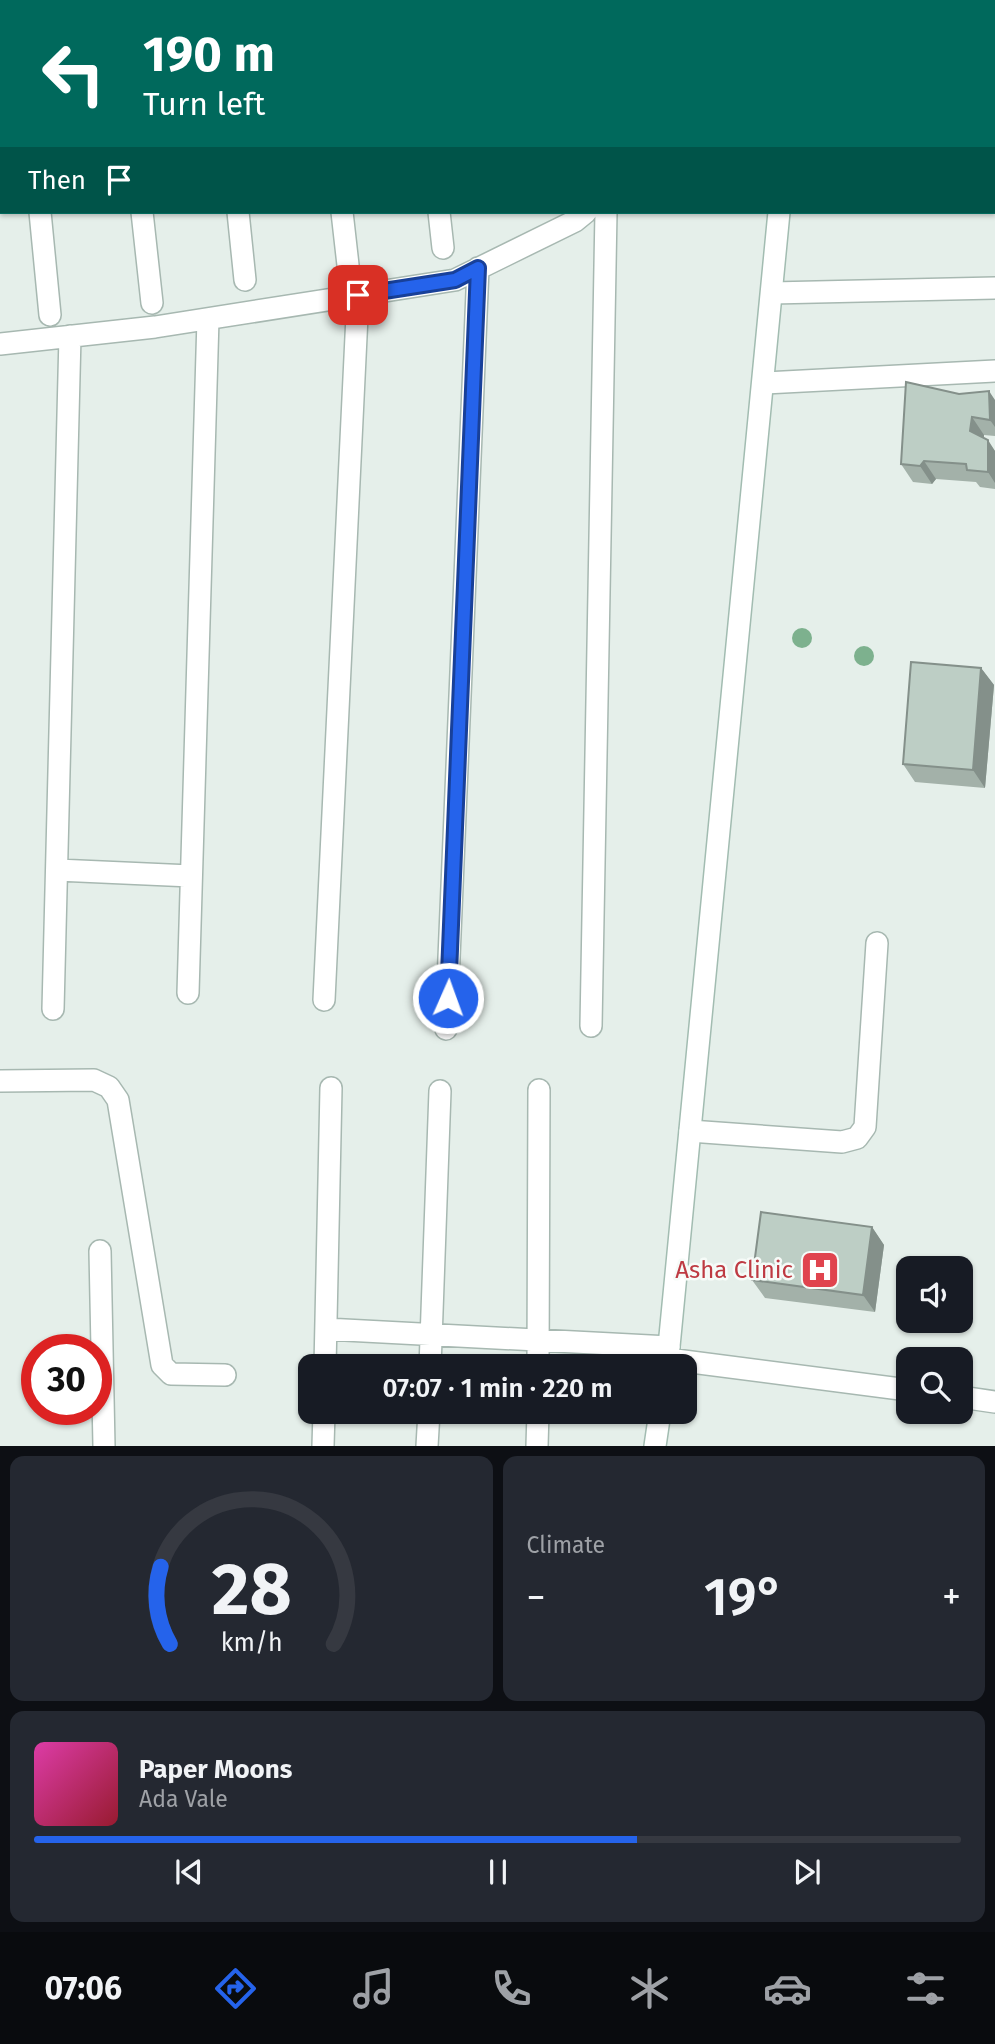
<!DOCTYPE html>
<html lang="en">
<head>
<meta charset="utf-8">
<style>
  body { margin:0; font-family:"Fira Sans",sans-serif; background:#242831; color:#f1f3f6; height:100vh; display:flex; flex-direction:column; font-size:26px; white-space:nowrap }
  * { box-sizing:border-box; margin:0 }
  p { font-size:23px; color:#9ea1a6 }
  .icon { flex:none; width:38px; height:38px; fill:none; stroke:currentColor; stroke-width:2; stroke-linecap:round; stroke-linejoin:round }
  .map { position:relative; height:1446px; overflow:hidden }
  .panel { display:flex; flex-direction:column; gap:10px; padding:10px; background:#0d0f14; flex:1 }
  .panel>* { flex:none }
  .hud { position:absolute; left:0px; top:0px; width:996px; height:214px; box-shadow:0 2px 5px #0004; background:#00695c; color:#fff; overflow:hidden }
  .fabs { position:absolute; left:896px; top:1256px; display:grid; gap:14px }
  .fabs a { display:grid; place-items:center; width:77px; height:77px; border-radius:14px; background:#171b24; box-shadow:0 2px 5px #0004; font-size:35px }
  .speed { position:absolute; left:21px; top:1334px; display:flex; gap:14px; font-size:35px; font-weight:700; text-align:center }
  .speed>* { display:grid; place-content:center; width:91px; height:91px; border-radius:50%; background:#171b24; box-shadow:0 2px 5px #0004; line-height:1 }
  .speed .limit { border:10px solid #d22; background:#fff; color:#111 }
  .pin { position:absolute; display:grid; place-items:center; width:60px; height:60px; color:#fff; margin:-30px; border-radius:14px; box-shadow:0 4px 10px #0006 }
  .me { position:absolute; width:77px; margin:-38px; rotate:2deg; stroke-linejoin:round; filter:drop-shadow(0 0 5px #0008) }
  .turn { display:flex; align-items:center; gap:24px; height:147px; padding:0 28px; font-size:32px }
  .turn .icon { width:91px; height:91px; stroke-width:2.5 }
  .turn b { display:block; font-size:49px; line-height:60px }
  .then { display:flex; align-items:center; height:66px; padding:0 28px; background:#0003; gap:14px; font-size:26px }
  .big { font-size:52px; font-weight:600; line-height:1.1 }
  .panel .tile { flex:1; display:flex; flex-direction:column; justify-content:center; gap:10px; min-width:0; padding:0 24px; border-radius:14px; background:#242831 }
  .panel .dial { align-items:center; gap:0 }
  .dial svg { height:182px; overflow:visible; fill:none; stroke:#363941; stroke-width:7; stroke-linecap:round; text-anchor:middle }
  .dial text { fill:#f1f3f6; stroke:none }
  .song { display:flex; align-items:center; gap:21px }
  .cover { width:84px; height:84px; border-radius:10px; background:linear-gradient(135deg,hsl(320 70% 55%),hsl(350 70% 35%)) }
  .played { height:7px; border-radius:4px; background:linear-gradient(90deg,#2563eb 65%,#363941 65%) }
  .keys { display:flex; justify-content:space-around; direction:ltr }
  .heat { display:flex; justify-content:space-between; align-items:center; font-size:38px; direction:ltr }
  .panel .tiles { flex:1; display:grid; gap:10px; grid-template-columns:1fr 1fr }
  .tile:last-child { grid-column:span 2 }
  .trip { position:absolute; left:298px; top:1354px; width:399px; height:70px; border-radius:14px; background:#171b24; box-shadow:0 2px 5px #0004; font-weight:600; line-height:70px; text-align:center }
  .tabs { display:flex; height:112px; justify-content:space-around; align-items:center; background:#090b0e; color:#9ea1a6 }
  .tabs .icon { width:49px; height:49px }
  .tabs .active { color:#2563eb }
  .tabs b { font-size:32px; color:#f1f3f6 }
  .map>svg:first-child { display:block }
</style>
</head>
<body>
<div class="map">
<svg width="995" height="1446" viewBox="0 0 995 1446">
  <rect width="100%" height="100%" fill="#e5efea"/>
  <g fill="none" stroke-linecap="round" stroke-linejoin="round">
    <g stroke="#a7b8b1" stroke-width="24">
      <path id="street" d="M19,0V2
        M129,0V2
        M232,0V2
        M333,0V2
        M434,0L435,2
        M517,0V2
        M615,0V2
        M457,2L472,0
        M0,55H2
        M994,64H995
        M994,173H995
        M40,212L50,315
        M142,212L152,303
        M238,212L245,280
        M342,212L348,265
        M439,212L443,248
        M772,293L995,288
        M0,344L155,327L455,280L575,221L586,212
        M765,383L995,371
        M57,870L191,876
        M188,993L208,319
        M324,1000L358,295
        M53,1009L70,336
        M591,1026L606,212
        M446,1029L478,268
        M0,1081L94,1080L109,1087L118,1100L162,1365L171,1374L225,1375
        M690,1131L842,1142L857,1138L865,1127L877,943
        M100,1251L104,1446
        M326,1329L669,1347
        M668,1359L908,1390
        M325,1367L331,1088
        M430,1367L440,1091
        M538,1367L539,1090
        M961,1397L995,1402
        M323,1446L324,1412
        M427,1446L429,1412
        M537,1446L538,1412"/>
    </g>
    <g stroke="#a2bcb1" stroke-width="24">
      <path id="secondary" d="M828,0V2
        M667,1367L779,212
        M655,1446L660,1412"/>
    </g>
    <use href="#street" stroke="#fff" stroke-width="21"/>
    <use href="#secondary" stroke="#fff" stroke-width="21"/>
  </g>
  <g fill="#7db18e">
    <circle cx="802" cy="638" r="10"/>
    <circle cx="864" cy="656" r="10"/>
  </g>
  <path fill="#a3b1a9" d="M716,0H807V2H714Z
    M959,394L995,400V436L984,435V438L995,451V489L980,487L976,482L936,479L932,484L913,482L901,464Z
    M981,668L994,685L985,788L915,782L903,764Z
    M872,1227L884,1245L875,1312L765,1298L752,1280Z"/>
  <path fill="#84908a" d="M989,391L995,400V427L990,420Z
    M972,417L984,435L983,448L970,431Z
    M988,440L995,451V483L988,472Z
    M924,461L936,479L932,484L920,466Z
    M981,668L994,685L985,788L973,770Z
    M872,1227L884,1245L875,1312L863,1295Z"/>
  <path fill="#bdcec5" stroke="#84908a" stroke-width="2" d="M716,0H771L770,2H714Z
    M906,382L959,394L989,391L990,420L972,417L970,431L988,440V472L967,470L966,464L924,461L920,466L901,464Z
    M911,662L981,668L973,770L903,764Z
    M761,1212L872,1227L863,1295L752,1280Z"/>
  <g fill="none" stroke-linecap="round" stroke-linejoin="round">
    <g stroke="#184099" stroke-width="18">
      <path id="route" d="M358,295L455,280L478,268L448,998"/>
    </g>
    <use href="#route" stroke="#2563eb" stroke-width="12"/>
  </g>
  <defs>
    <g id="hospital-square" transform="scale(2.0125)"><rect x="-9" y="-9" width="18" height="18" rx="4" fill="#e0444e" stroke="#f6fbf8"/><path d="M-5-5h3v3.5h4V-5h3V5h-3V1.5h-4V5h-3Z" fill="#fff"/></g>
  </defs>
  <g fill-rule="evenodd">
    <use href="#hospital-square" x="820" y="1270"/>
  </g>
  <g text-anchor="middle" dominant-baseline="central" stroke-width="5" stroke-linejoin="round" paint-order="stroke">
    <g font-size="24" fill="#be3a42" stroke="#f6fbf8" text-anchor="end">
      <text x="793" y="1270">Asha Clinic</text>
    </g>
  </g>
</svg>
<div class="fabs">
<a><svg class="icon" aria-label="sound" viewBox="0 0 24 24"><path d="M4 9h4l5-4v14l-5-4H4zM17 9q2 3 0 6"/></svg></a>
<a><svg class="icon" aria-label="search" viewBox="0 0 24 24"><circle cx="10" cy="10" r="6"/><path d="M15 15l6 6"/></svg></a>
</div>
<div class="speed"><div class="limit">30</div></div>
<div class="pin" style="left:358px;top:295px;background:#d93025"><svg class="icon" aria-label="arrive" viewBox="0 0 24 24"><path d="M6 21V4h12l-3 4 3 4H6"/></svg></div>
<svg class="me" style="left:448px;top:998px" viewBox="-20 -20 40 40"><circle r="17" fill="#2563eb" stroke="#fff" stroke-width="3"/><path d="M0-11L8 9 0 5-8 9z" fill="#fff"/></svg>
<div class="trip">07:07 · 1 min · 220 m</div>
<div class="hud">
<div class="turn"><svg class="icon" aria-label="left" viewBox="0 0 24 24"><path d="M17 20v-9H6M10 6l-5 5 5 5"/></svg><div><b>190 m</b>Turn left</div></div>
<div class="then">Then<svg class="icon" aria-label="arrive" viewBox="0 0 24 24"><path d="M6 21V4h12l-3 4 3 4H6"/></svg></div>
</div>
</div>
<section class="panel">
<div class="tiles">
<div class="tile dial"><svg viewBox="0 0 100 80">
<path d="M14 69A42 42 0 1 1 86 69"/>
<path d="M14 69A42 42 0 0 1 10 35" stroke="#2563eb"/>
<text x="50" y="56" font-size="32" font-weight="700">28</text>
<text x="50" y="72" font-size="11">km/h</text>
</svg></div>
<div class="tile"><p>Climate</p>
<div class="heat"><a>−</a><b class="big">19°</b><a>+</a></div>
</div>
<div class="tile">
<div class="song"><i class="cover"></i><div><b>Paper Moons</b><p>Ada Vale</p></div></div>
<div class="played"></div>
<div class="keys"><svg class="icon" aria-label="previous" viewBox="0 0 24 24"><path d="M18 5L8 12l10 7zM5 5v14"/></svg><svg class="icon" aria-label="pause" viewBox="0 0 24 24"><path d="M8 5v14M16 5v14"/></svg><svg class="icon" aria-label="next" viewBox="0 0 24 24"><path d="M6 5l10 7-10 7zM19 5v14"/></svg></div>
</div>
</div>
</section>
<nav class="tabs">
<b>07:06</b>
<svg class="icon active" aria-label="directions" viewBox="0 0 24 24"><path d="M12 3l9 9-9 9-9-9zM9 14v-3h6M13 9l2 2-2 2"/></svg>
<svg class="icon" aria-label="music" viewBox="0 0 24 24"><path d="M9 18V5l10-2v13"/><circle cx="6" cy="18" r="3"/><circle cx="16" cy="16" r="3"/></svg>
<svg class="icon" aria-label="phone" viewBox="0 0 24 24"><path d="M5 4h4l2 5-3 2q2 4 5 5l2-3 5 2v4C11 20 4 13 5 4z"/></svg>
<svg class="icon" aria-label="climate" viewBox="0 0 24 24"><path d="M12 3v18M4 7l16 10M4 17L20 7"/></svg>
<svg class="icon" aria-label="car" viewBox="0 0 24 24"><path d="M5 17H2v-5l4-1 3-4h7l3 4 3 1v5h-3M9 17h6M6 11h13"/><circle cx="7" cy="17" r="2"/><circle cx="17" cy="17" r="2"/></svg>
<svg class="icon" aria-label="filters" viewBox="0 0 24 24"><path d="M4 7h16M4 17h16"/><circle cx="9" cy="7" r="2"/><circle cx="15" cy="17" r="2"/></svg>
</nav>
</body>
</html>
